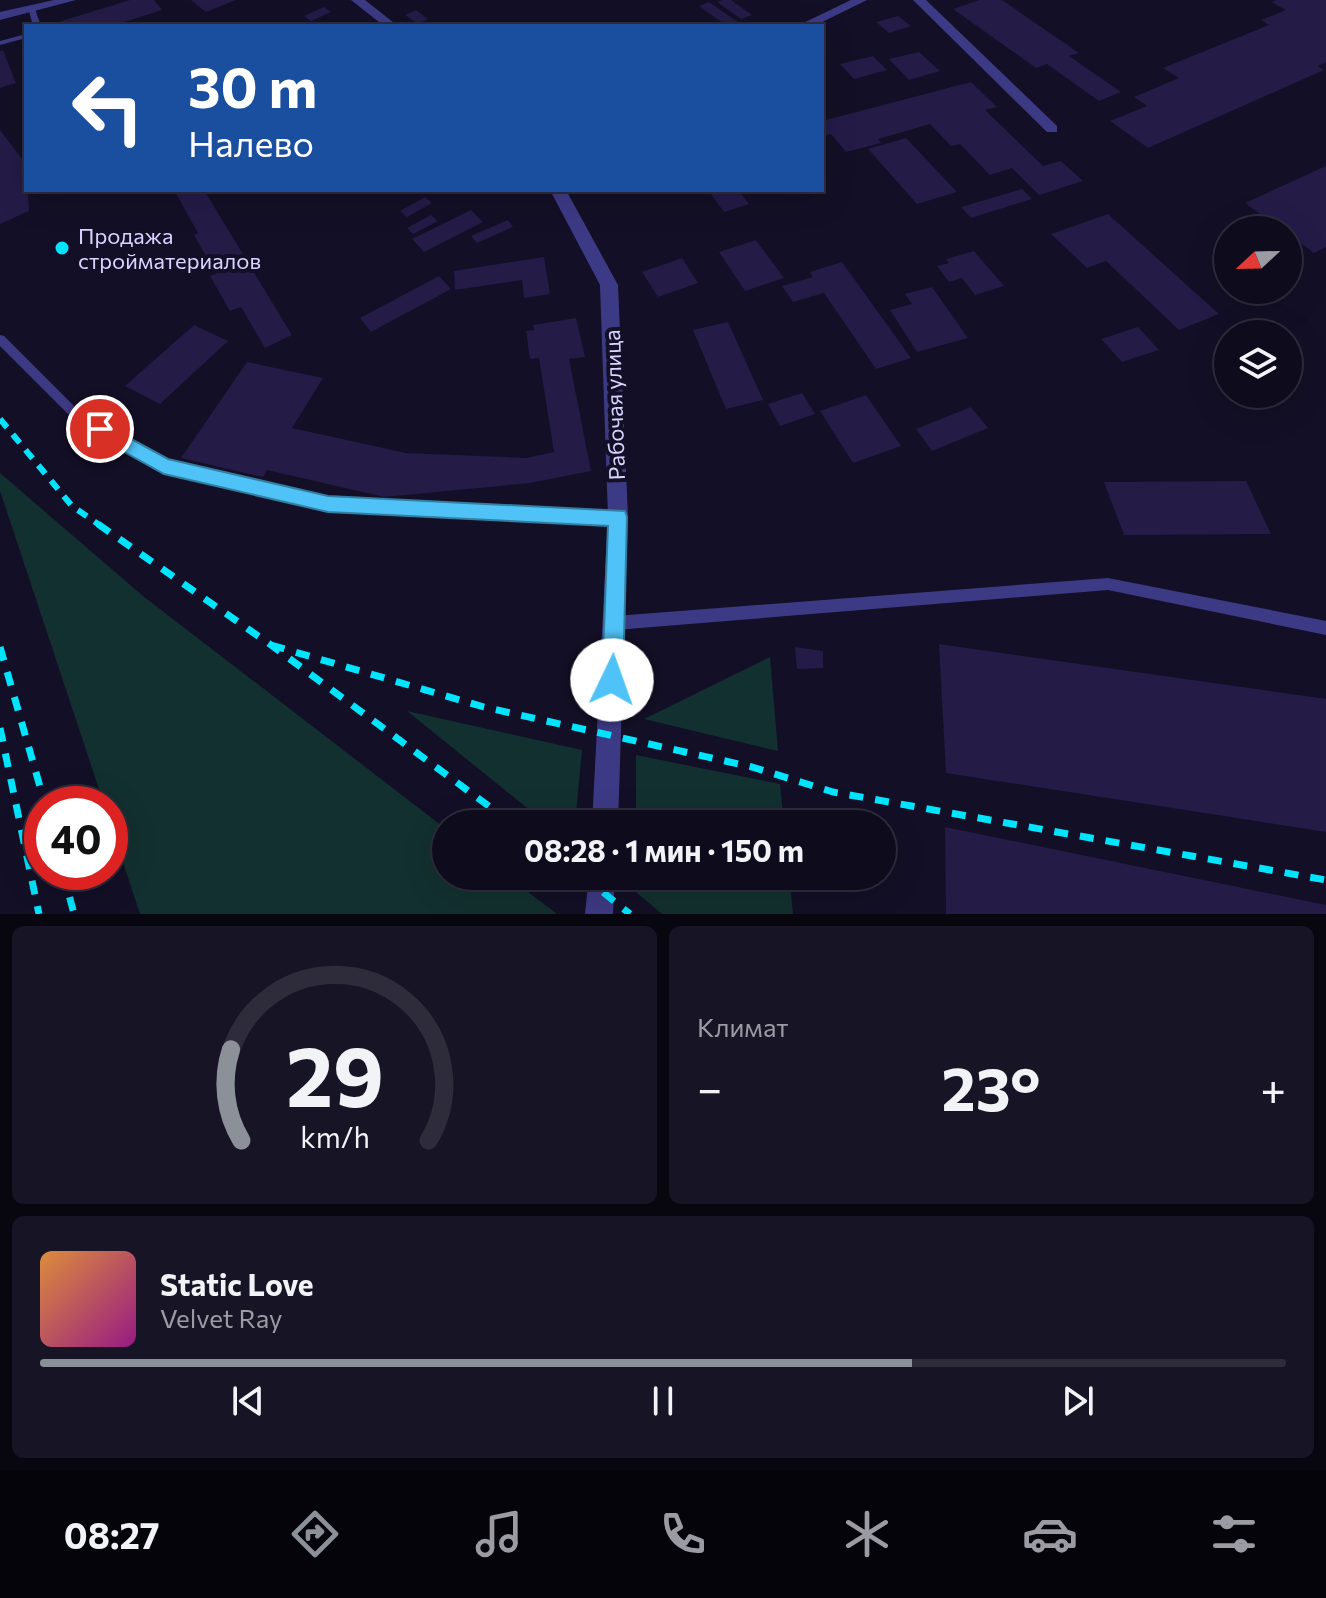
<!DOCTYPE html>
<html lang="ru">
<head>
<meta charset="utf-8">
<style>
  body { margin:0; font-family:Commissioner,sans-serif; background:#171425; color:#f1f3f6; height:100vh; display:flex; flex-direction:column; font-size:30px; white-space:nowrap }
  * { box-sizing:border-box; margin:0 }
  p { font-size:26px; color:#9b9ba3 }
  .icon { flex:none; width:44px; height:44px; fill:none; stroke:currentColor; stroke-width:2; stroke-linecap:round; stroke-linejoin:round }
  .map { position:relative; height:914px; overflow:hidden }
  .side { display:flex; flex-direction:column; gap:12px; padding:12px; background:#08060f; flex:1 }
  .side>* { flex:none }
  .banner { position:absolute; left:24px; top:24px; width:800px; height:168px; border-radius:0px; box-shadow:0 8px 32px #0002,0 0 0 2px #2e2b3b; background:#1a4fa0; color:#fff; overflow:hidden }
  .needle { width:52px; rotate:248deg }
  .tools { position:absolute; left:1214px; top:216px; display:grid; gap:16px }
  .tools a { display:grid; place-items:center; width:88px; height:88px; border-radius:50%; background:#0e0b1c; box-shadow:0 8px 32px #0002,0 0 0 2px #2e2b3b; font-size:40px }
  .speed { position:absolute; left:24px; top:786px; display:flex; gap:16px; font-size:40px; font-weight:700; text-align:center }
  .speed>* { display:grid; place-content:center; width:104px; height:104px; border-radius:50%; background:#0e0b1c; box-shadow:0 8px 32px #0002,0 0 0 2px #2e2b3b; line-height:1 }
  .speed .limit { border:12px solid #d22; background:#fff; color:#111 }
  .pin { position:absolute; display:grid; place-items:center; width:68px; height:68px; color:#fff; margin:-34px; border:4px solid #fff; border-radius:50%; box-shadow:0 2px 8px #0007 }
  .me { position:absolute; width:88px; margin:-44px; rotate:3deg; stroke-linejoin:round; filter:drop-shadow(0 0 6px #0008) }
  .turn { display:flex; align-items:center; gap:28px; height:168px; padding:0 32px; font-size:36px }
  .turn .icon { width:104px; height:104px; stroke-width:2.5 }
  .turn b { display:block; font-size:56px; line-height:68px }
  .big { font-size:60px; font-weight:700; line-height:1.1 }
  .side .card { flex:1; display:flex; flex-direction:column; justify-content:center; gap:12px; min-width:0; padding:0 28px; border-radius:12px; background:#171425 }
  .side .dial { align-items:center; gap:0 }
  .dial svg { height:208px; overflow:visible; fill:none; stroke:#2e2b3b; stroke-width:7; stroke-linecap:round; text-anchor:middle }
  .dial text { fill:#f1f3f6; stroke:none }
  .song { display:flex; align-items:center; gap:24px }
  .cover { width:96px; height:96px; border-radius:12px; background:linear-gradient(135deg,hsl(30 70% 55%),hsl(310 70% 35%)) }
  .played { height:8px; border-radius:4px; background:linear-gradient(90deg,#8c9099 70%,#2e2b3b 70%) }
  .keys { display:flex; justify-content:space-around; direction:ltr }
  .heat { display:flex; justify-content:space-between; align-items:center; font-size:44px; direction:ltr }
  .side .tiles { flex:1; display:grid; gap:12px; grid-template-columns:1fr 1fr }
  .card:last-child { grid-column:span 2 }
  .trip { position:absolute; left:432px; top:810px; width:464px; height:80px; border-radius:40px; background:#0e0b1c; box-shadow:0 8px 32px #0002,0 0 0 2px #2e2b3b; font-weight:700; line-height:80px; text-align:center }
  .tabs { display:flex; height:128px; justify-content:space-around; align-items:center; background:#06040b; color:#9b9ba3 }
  .tabs .icon { width:56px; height:56px }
  .tabs .active { color:#8c9099 }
  .tabs b { font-size:36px; color:#f1f3f6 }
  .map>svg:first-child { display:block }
</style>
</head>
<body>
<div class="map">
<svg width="1326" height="914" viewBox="0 0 1326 914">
  <rect width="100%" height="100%" fill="#130f26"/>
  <path fill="#12302f" d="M0,473L143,596L446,829V876H507L557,914H140L110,823V804H104L0,491Z
    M770,657L778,751L644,719Z
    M407,711L582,750L575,824H547Z
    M636,755L780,784L784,824H636Z
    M637,876H789L793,914H662L637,893Z"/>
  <path fill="#241b47" d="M130,0H154L162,10L112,26H57L55,23Z
    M191,0H236L206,12Z
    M723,0H731L752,15L741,19L717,2Z
    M979,0H1002L1079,53L1069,56L1121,92L1099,101L1047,64L1036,68L953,9Z
    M1277,0H1326V62L1318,66L1324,70L1148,148L1110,121L1147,106L1134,97L1179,78L1163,68L1269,25L1261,20L1286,10L1271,2Z
    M709,2L738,22L727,26L699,6Z
    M324,7L331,12L311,21L304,16Z
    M416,10L428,19L418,24L405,15Z
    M898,16L911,26L889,33L876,22Z
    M3,50L16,83L0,88V51Z
    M919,52L940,71L909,80L889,59Z
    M873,56L887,70L854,79L840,64Z
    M971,82L997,107L985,110L1043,166L1061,161L1083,181L1039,195L1012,168L990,175L960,144L951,146L930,124L878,139L881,143L846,152L831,134L822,136V121Z
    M0,130L26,164L29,211L0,224Z
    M906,138L957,192L917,204L868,149Z
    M1326,166V247L1314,253L1288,234V230H1282L1245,203Z
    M1022,189L1032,199L971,218L961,207Z
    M174,190H204L292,335L265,348L241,307L230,311L210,276L216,274L194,235L198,233Z
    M708,190H738L749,204L724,212Z
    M425,197L432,203L407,217L400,211Z
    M471,210L483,222L424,252L412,239Z
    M1108,214L1219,314L1179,330L1106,261L1087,268L1051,234Z
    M431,215L438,221L413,234L407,228Z
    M508,220L513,227L477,243L471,236Z
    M756,240L784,278L745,291L719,252Z
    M974,251L1004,286L975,295L962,278L949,282L937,266L949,263L946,259Z
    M544,257L550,294L524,298L522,280L455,290L454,271Z
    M682,258L698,283L658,297L642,272Z
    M842,262L911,358L876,369L824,293L793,302L782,286L813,277L810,272Z
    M439,276L451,289L371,332L360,318Z
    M932,287L968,338L917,352L890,310L912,304L905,294Z
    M576,318L585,357L569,359L591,471L530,483L384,497L267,470L263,477L181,458L247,362L323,378L292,428L406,453L526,458L554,452L539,358L530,359L526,331L534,330L533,325Z
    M728,322L763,400L726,409L693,330Z
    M194,325L228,341L160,404L125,386Z
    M1138,327L1159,350L1122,362L1101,339Z
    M802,393L815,414L780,426L768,404Z
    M866,395L901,446L853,463L820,411Z
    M971,407L988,428L932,451L916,429Z
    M1246,481L1271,534L1124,535L1104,482Z
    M939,644L1326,699V832L946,773Z
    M795,647L823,651V668L797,669Z
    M945,827L1326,905V914H946Z"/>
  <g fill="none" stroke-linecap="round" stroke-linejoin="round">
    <path fill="#3d3a85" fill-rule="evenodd" d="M28,7L35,9L41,26H33Z
      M26,34V38L0,45V41Z
      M0,335L4,336L82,414L167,461L328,498L618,511L622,513L624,517L622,521L618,523L328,510L164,471L74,420L0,346Z
      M1108,578L1326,621V635L1108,590L615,630L610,628L608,623L610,618L615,616Z"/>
    <path fill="#3d3a85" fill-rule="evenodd" d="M913,0H926L1057,126V132H1047Z"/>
    <path fill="#3d3a85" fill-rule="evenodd" d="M54,0H76L0,20V12Z
      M351,0H365L398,26H384Z
      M851,0H867L814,26H797Z
      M550,190H566L618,285L628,517L618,824H592L608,517L600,285Z
      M589,876H615L613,914H585Z"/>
    <path stroke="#00e5ff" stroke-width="6" stroke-dasharray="11 9" stroke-linecap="butt" d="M0,419L72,506L101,526"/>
    <path stroke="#00e5ff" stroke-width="7" stroke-dasharray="14 12" stroke-linecap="butt" d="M98,524L271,645L513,824
      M271,645L484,707L752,767L833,792L1326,880
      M0,647L45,804
      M0,728L39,914
      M63,872L74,914
      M583,876L630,914"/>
  </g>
  <path fill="#4fc3f7" stroke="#337fa1" stroke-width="2" d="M100,422L168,459L328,496L625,511L627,517L623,680L620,688L612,691L605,688L602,680L608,526L328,512L164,474L94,435L91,429L94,424Z"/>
  <circle fill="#00e5ff" stroke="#130f26" stroke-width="3" cx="62" cy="248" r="8"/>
  <g text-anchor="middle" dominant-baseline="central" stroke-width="8" stroke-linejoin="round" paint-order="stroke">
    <g font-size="22" fill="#d9d4ff" stroke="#130f26" text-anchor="start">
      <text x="78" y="235">Продажа<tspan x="78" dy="25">стройматериалов</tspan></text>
    </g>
    <g font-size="22" fill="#d9d4ff" stroke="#130f26">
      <text transform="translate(614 405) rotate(-92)">Рабочая улица</text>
    </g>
  </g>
</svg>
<div class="tools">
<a><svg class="needle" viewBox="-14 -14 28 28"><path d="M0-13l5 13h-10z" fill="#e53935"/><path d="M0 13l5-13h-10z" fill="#9b9ba3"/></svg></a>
<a><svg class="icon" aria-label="layers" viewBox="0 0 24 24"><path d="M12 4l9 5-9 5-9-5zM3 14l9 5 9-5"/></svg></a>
</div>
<div class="speed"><div class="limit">40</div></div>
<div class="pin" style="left:100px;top:429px;background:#d93025"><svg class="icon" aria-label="arrive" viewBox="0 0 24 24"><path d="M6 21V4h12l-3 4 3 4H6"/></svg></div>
<svg class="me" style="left:612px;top:680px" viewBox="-20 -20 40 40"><circle r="19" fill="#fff"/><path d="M0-13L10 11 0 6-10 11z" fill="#4fc3f7"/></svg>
<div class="trip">08:28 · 1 мин · 150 m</div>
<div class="banner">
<div class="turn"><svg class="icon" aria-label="left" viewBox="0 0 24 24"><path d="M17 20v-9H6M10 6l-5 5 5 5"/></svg><div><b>30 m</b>Налево</div></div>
</div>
</div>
<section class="side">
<div class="tiles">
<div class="card dial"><svg viewBox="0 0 100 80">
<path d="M14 69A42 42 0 1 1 86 69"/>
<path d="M14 69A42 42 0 0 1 10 34" stroke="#8c9099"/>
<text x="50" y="56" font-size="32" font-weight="700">29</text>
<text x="50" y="72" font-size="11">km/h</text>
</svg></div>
<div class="card"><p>Климат</p>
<div class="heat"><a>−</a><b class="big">23°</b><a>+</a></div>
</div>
<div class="card">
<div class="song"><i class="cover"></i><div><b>Static Love</b><p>Velvet Ray</p></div></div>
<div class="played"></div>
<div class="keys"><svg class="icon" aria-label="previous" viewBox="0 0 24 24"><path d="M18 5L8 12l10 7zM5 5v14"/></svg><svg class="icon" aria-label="pause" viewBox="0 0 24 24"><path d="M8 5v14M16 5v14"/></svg><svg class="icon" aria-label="next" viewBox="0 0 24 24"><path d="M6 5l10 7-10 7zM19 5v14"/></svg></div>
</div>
</div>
</section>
<nav class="tabs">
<b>08:27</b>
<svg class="icon active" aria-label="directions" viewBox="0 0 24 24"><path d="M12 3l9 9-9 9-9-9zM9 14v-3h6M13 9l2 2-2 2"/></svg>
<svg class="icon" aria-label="music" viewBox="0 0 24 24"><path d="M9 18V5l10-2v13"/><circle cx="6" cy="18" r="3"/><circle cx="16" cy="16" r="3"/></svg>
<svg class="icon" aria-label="phone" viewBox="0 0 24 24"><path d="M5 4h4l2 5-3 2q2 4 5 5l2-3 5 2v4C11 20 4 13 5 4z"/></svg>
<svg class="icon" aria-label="climate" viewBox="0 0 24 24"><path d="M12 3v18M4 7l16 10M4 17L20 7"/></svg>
<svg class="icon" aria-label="car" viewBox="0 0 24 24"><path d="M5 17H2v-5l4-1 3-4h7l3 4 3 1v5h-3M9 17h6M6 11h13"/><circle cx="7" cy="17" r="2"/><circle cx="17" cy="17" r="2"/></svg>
<svg class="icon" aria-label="filters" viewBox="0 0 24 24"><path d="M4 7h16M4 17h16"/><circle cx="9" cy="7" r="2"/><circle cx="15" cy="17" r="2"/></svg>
</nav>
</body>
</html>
